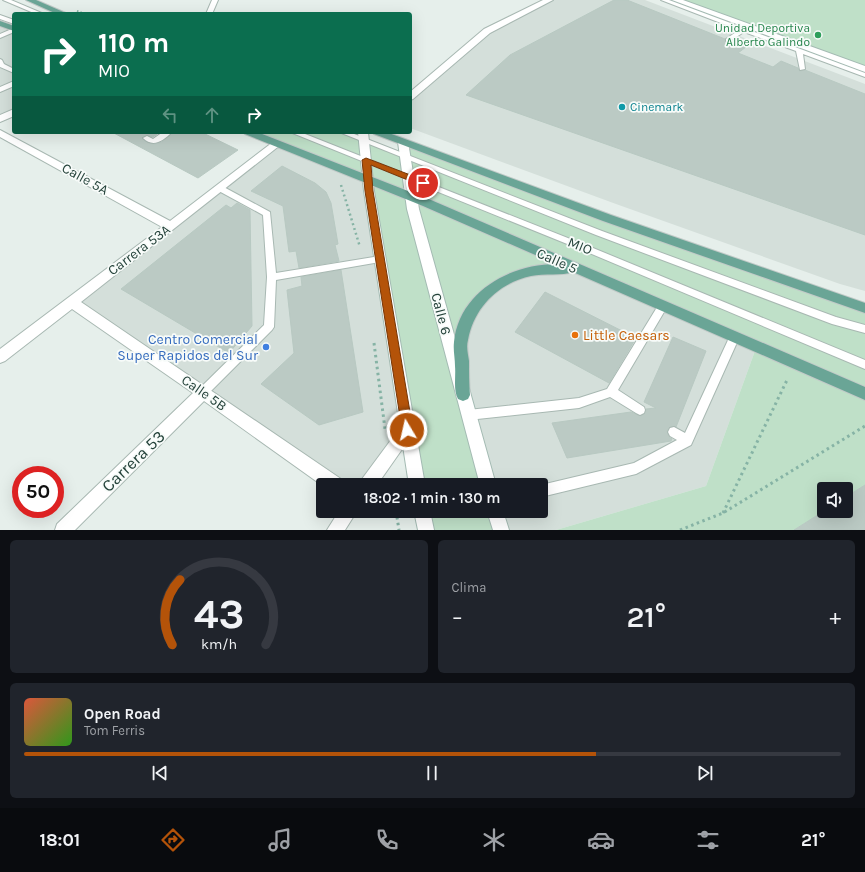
<!DOCTYPE html>
<html lang="es">
<head>
<meta charset="utf-8">
<style>
  body { margin:0; font-family:Karla,sans-serif; background:#20242c; color:#f1f3f6; height:100vh; display:flex; flex-direction:column; font-size:15px; white-space:nowrap }
  * { box-sizing:border-box; margin:0 }
  p { font-size:13px; color:#9ea1a6 }
  .icon { flex:none; width:22px; height:22px; fill:none; stroke:currentColor; stroke-width:2; stroke-linecap:round; stroke-linejoin:round }
  .map { position:relative; height:530px; overflow:hidden }
  .details { display:flex; flex-direction:column; gap:10px; padding:10px; background:#0d0f14; flex:1 }
  .details>* { flex:none }
  .banner { position:absolute; left:12px; top:12px; width:400px; height:122px; border-radius:4px; box-shadow:0 4px 16px #0002; background:#0b6e4f; color:#fff; overflow:hidden }
  .tools { position:absolute; left:817px; top:482px; display:grid; gap:8px }
  .tools a { display:grid; place-items:center; width:36px; height:36px; border-radius:4px; background:#171b24; box-shadow:0 4px 16px #0002; font-size:20px }
  .speed { position:absolute; left:12px; top:466px; display:flex; gap:8px; font-size:20px; font-weight:700; text-align:center }
  .speed>* { display:grid; place-content:center; width:52px; height:52px; border-radius:50%; background:#171b24; box-shadow:0 4px 16px #0002; line-height:1 }
  .speed .limit { border:6px solid #d22; background:#fff; color:#111 }
  .pin { position:absolute; display:grid; place-items:center; width:34px; height:34px; color:#fff; margin:-17px; border:2px solid #fff; border-radius:50%; box-shadow:0 1px 4px #0007 }
  .me { position:absolute; width:44px; margin:-22px; rotate:351deg; stroke-linejoin:round; filter:drop-shadow(0 0 3px #0008) }
  .turn { display:flex; align-items:center; gap:14px; height:84px; padding:0 20px; font-size:18px }
  .turn .icon { width:52px; height:52px; stroke-width:2.5 }
  .turn b { display:block; font-size:28px; line-height:34px }
  .lanes { display:flex; align-items:center; height:38px; padding:0 20px; background:#0003; justify-content:center; gap:20px; direction:ltr }
  .lanes .off { opacity:.35 }
  .big { font-size:30px; font-weight:600; line-height:1.1 }
  .details .tile { flex:1; display:flex; flex-direction:column; justify-content:center; gap:6px; min-width:0; padding:0 14px; border-radius:6px; background:#20242c }
  .details .dial { align-items:center; gap:0 }
  .dial svg { height:104px; overflow:visible; fill:none; stroke:#363941; stroke-width:7; stroke-linecap:round; text-anchor:middle }
  .dial text { fill:#f1f3f6; stroke:none }
  .song { display:flex; align-items:center; gap:12px }
  .cover { width:48px; height:48px; border-radius:6px; background:linear-gradient(135deg,hsl(10 70% 55%),hsl(110 70% 35%)) }
  .played { height:4px; border-radius:2px; background:linear-gradient(90deg,#b45309 70%,#363941 70%) }
  .keys { display:flex; justify-content:space-around; direction:ltr }
  .heat { display:flex; justify-content:space-between; align-items:center; font-size:22px; direction:ltr }
  .details .tiles { flex:1; display:grid; gap:10px; grid-template-columns:1fr 1fr }
  .tile:last-child { grid-column:span 2 }
  .trip { position:absolute; left:316px; top:478px; width:232px; height:40px; border-radius:4px; background:#171b24; box-shadow:0 4px 16px #0002; font-weight:600; line-height:40px; text-align:center }
  .tab-bar { display:flex; height:64px; justify-content:space-around; align-items:center; background:#090b0e; color:#9ea1a6 }
  .tab-bar .icon { width:28px; height:28px }
  .tab-bar .selected { color:#b45309 }
  .tab-bar b { font-size:18px; color:#f1f3f6 }
  .map>svg:first-child { display:block }
</style>
</head>
<body>
<div class="map">
<svg width="865" height="530" viewBox="0 0 865 530">
  <rect width="100%" height="100%" fill="#e6efeb"/>
  <path fill="#d4dfda" d="M549,0H645L865,84V291L840,284L616,204L410,128V97L487,31Z
    M0,23L14,29V112L0,119Z
    M276,144L368,180L407,430L368,485H335L71,302Z
    M578,270L756,348L706,486L556,530H501L495,511H541V485H488L468,415L466,320L477,302L514,276Z"/>
  <path fill="#bfe0c8" d="M676,0H865V69Z
    M248,132H343L404,156L403,142L865,308V485L846,497V489H824V511L794,530H556L706,486L756,348L578,270L555,268L493,286L466,320L462,366L488,485H417L368,180Z
    M422,511H495L501,530H426Z"/>
  <path fill="#bbcac4" stroke="#b8c9c2" d="M614,0H627L725,39L726,42H732L746,47L738,53L773,67L781,61L798,68L799,71L805,70L865,94V235L466,95L510,55Z
    M112,132H160L153,137L146,135L142,137L146,142L154,144L162,142L173,132H201L238,150L198,178Z
    M282,166L315,183L326,192L331,203L338,244L335,245L339,261L299,268L296,251L289,252L283,206L251,191Z
    M237,203L250,210L252,326L229,353L121,289L226,205L231,208Z
    M341,270L363,412L319,425L261,384L294,353L287,290L302,286L301,277Z
    M545,292L636,338L609,383L515,332Z
    M673,337L706,351L676,427H670L667,431L669,437L672,439L671,441L567,458L552,423L631,412L641,416L645,413L646,409L656,408L644,402Z
    M865,485V530H794L824,511H846V497Z"/>
  <g fill="none" stroke-linecap="round" stroke-linejoin="round">
    <g stroke="#a8b8b2" stroke-width="2">
      <path id="lane" d="M3,0H11L44,14H36Z
        M212,0H218L212,14H206Z
        M661,0H669L865,73V77L803,54L805,69L800,70L796,51L744,32L730,41H726V39L739,30Z
        M0,15L14,20V24L0,19Z
        M14,28V32L0,38V34Z
        M0,59L2,60L4,64L14,69V73L0,67Z
        M14,81V86L0,92V87Z
        M163,132H172C163,141 153,148 143,138L147,136L153,139Z
        M290,132H300L593,248L865,360V369L587,252Z
        M339,132H349L602,231L836,317L865,325V333L832,324L596,235Z
        M220,185L270,212L276,273L380,256L384,259L380,262L276,280L274,327L272,330L207,395L203,397L199,395L198,392L199,389L264,325L267,277L263,215L217,190L216,188Z
        M662,303L665,304L667,307L618,390L644,407L645,410L644,413L640,415L636,413L610,397L579,408L468,420L464,419L463,415L464,411L468,410L579,398L607,389L659,304Z
        M734,334L738,335L739,338L691,445L636,474L541,497V485L634,463L677,440L670,436L668,432L670,428L674,427L685,433L729,338L730,335Z"/>
    </g>
    <g stroke="#a8b8b2" stroke-width="2">
      <path id="street" d="M543,0H553L490,33L413,99L410,100V92L484,29Z
        M14,109V116L0,122V115Z
        M0,130L170,221L273,142H279L281,144L279,146L81,302L341,479L343,485L323,486L204,401L75,530H55L57,524L193,393L72,309L5,361L0,363V349L162,227L0,137Z
        M407,423L412,425L414,430L412,435L377,485H360L362,479L402,425Z
        M339,511H357L345,530H327Z"/>
    </g>
    <g stroke="#a4bbb3" stroke-width="2">
      <path id="secondary" d="M672,0H683L865,66V72Z
        M358,132H368L374,191L425,485H409L364,191Z
        M403,139L408,142L419,209L496,485H480L407,209L398,142Z
        M414,511H430L434,530H418Z
        M487,511H503L509,530H493Z"/>
    </g>
    <g stroke="#c2cac8" stroke-width="2">
      <path id="primary" d="M26,0H36L68,14H57Z
        M0,21L14,26V31L0,26Z
        M243,132H257L431,200L865,387V400L573,272C562,276 544,273 531,276C499,283 474,307 468,340C466,347 468,354 469,361C469,372 469,384 470,395L468,399L463,401L458,399C453,390 456,377 455,366C455,358 453,350 454,342C459,292 510,264 556,264L423,206L245,134Z
        M372,132H386L611,215L865,303V313L603,221L374,134Z"/>
    </g>
    <path stroke="#86b3a5" stroke-width="2" stroke-dasharray="1.5 2" stroke-linecap="butt" d="M77,11L86,14"/>
    <path stroke="#86b3a5" stroke-width="2.5" stroke-dasharray="2 3" stroke-linecap="butt" d="M341,185L360,247"/>
    <path stroke="#86b3a5" stroke-width="3" stroke-dasharray="2.5 3.5" stroke-linecap="butt" d="M374,343L385,429
      M396,511L399,530
      M723,513L788,378
      M680,530L723,513L865,426"/>
    <use href="#lane" fill="#fff" fill-rule="evenodd"/>
    <use href="#street" fill="#fff" fill-rule="evenodd"/>
    <use href="#secondary" fill="#fff" fill-rule="evenodd"/>
    <use href="#primary" fill="#6aa596" fill-rule="evenodd"/>
  </g>
  <path fill="#b45309" stroke="#753606" d="M366,158L426,181L427,183L426,185H420L371,165L373,191L413,430L411,433L407,435L403,433L402,430L365,191L362,160Z"/>
  <circle fill="#2e9e5b" stroke="#f7fbf9" stroke-width="1.5" cx="818" cy="35" r="4"/>
  <circle fill="#0f9aa8" stroke="#f7fbf9" stroke-width="1.5" cx="622" cy="107" r="4"/>
  <circle fill="#e8710a" stroke="#f7fbf9" stroke-width="1.5" cx="575" cy="335" r="4"/>
  <circle fill="#3f7fe0" stroke="#f7fbf9" stroke-width="1.5" cx="266" cy="347" r="4"/>
  <g text-anchor="middle" dominant-baseline="central" stroke-width="3.5" stroke-linejoin="round" paint-order="stroke">
    <g font-size="12" fill="#27864d" stroke="#f7fbf9" text-anchor="end">
      <text x="810" y="28">Unidad Deportiva<tspan x="810" dy="14">Alberto Galindo</tspan></text>
    </g>
    <g font-size="12" fill="#0d838f" stroke="#f7fbf9" text-anchor="start">
      <text x="630" y="107">Cinemark</text>
    </g>
    <g font-size="14" fill="#24423a" stroke="#f7fbf9">
      <text transform="translate(85 179) rotate(29)">Calle 5A</text>
      <text transform="translate(580 246) rotate(22)">MIO</text>
      <text transform="translate(139 250) rotate(-37)">Carrera 53A</text>
      <text transform="translate(557 261) rotate(24)">Calle 5</text>
      <text transform="translate(441 314) rotate(75)">Calle 6</text>
      <text transform="translate(204 393) rotate(35)">Calle 5B</text>
    </g>
    <g font-size="14" fill="#c56008" stroke="#f7fbf9" text-anchor="start">
      <text x="583" y="335">Little Caesars</text>
    </g>
    <g font-size="14" fill="#366cbe" stroke="#f7fbf9" text-anchor="end">
      <text x="258" y="339">Centro Comercial<tspan x="258" dy="16">Super Rapidos del Sur</tspan></text>
    </g>
    <g font-size="17" fill="#24423a" stroke="#f7fbf9">
      <text transform="translate(133 461) rotate(-44)">Carrera 53</text>
    </g>
  </g>
</svg>
<div class="tools">
<a><svg class="icon" aria-label="sound" viewBox="0 0 24 24"><path d="M4 9h4l5-4v14l-5-4H4zM17 9q2 3 0 6"/></svg></a>
</div>
<div class="speed"><div class="limit">50</div></div>
<div class="pin" style="left:423px;top:183px;background:#d93025"><svg class="icon" aria-label="arrive" viewBox="0 0 24 24"><path d="M6 21V4h12l-3 4 3 4H6"/></svg></div>
<svg class="me" style="left:407px;top:430px" viewBox="-20 -20 40 40"><circle r="17" fill="#b45309" stroke="#fff" stroke-width="3"/><path d="M0-11L8 9 0 5-8 9z" fill="#fff"/></svg>
<div class="trip">18:02 · 1 min · 130 m</div>
<div class="banner">
<div class="turn"><svg class="icon" aria-label="right" viewBox="0 0 24 24"><path d="M7 20v-9h11M14 6l5 5-5 5"/></svg><div><b>110 m</b>MIO</div></div>
<div class="lanes"><svg class="icon off" aria-label="left" viewBox="0 0 24 24"><path d="M17 20v-9H6M10 6l-5 5 5 5"/></svg><svg class="icon off" aria-label="ahead" viewBox="0 0 24 24"><path d="M12 20V5M6 11l6-6 6 6"/></svg><svg class="icon" aria-label="right" viewBox="0 0 24 24"><path d="M7 20v-9h11M14 6l5 5-5 5"/></svg></div>
</div>
</div>
<section class="details">
<div class="tiles">
<div class="tile dial"><svg viewBox="0 0 100 80">
<path d="M14 69A42 42 0 1 1 86 69"/>
<path d="M14 69A42 42 0 0 1 20 19" stroke="#b45309"/>
<text x="50" y="56" font-size="32" font-weight="700">43</text>
<text x="50" y="72" font-size="11">km/h</text>
</svg></div>
<div class="tile"><p>Clima</p>
<div class="heat"><a>−</a><b class="big">21°</b><a>+</a></div>
</div>
<div class="tile">
<div class="song"><i class="cover"></i><div><b>Open Road</b><p>Tom Ferris</p></div></div>
<div class="played"></div>
<div class="keys"><svg class="icon" aria-label="previous" viewBox="0 0 24 24"><path d="M18 5L8 12l10 7zM5 5v14"/></svg><svg class="icon" aria-label="pause" viewBox="0 0 24 24"><path d="M8 5v14M16 5v14"/></svg><svg class="icon" aria-label="next" viewBox="0 0 24 24"><path d="M6 5l10 7-10 7zM19 5v14"/></svg></div>
</div>
</div>
</section>
<nav class="tab-bar">
<b>18:01</b>
<svg class="icon selected" aria-label="directions" viewBox="0 0 24 24"><path d="M12 3l9 9-9 9-9-9zM9 14v-3h6M13 9l2 2-2 2"/></svg>
<svg class="icon" aria-label="music" viewBox="0 0 24 24"><path d="M9 18V5l10-2v13"/><circle cx="6" cy="18" r="3"/><circle cx="16" cy="16" r="3"/></svg>
<svg class="icon" aria-label="phone" viewBox="0 0 24 24"><path d="M5 4h4l2 5-3 2q2 4 5 5l2-3 5 2v4C11 20 4 13 5 4z"/></svg>
<svg class="icon" aria-label="climate" viewBox="0 0 24 24"><path d="M12 3v18M4 7l16 10M4 17L20 7"/></svg>
<svg class="icon" aria-label="car" viewBox="0 0 24 24"><path d="M5 17H2v-5l4-1 3-4h7l3 4 3 1v5h-3M9 17h6M6 11h13"/><circle cx="7" cy="17" r="2"/><circle cx="17" cy="17" r="2"/></svg>
<svg class="icon" aria-label="filters" viewBox="0 0 24 24"><path d="M4 7h16M4 17h16"/><circle cx="9" cy="7" r="2"/><circle cx="15" cy="17" r="2"/></svg>
<b>21°</b>
</nav>
</body>
</html>
